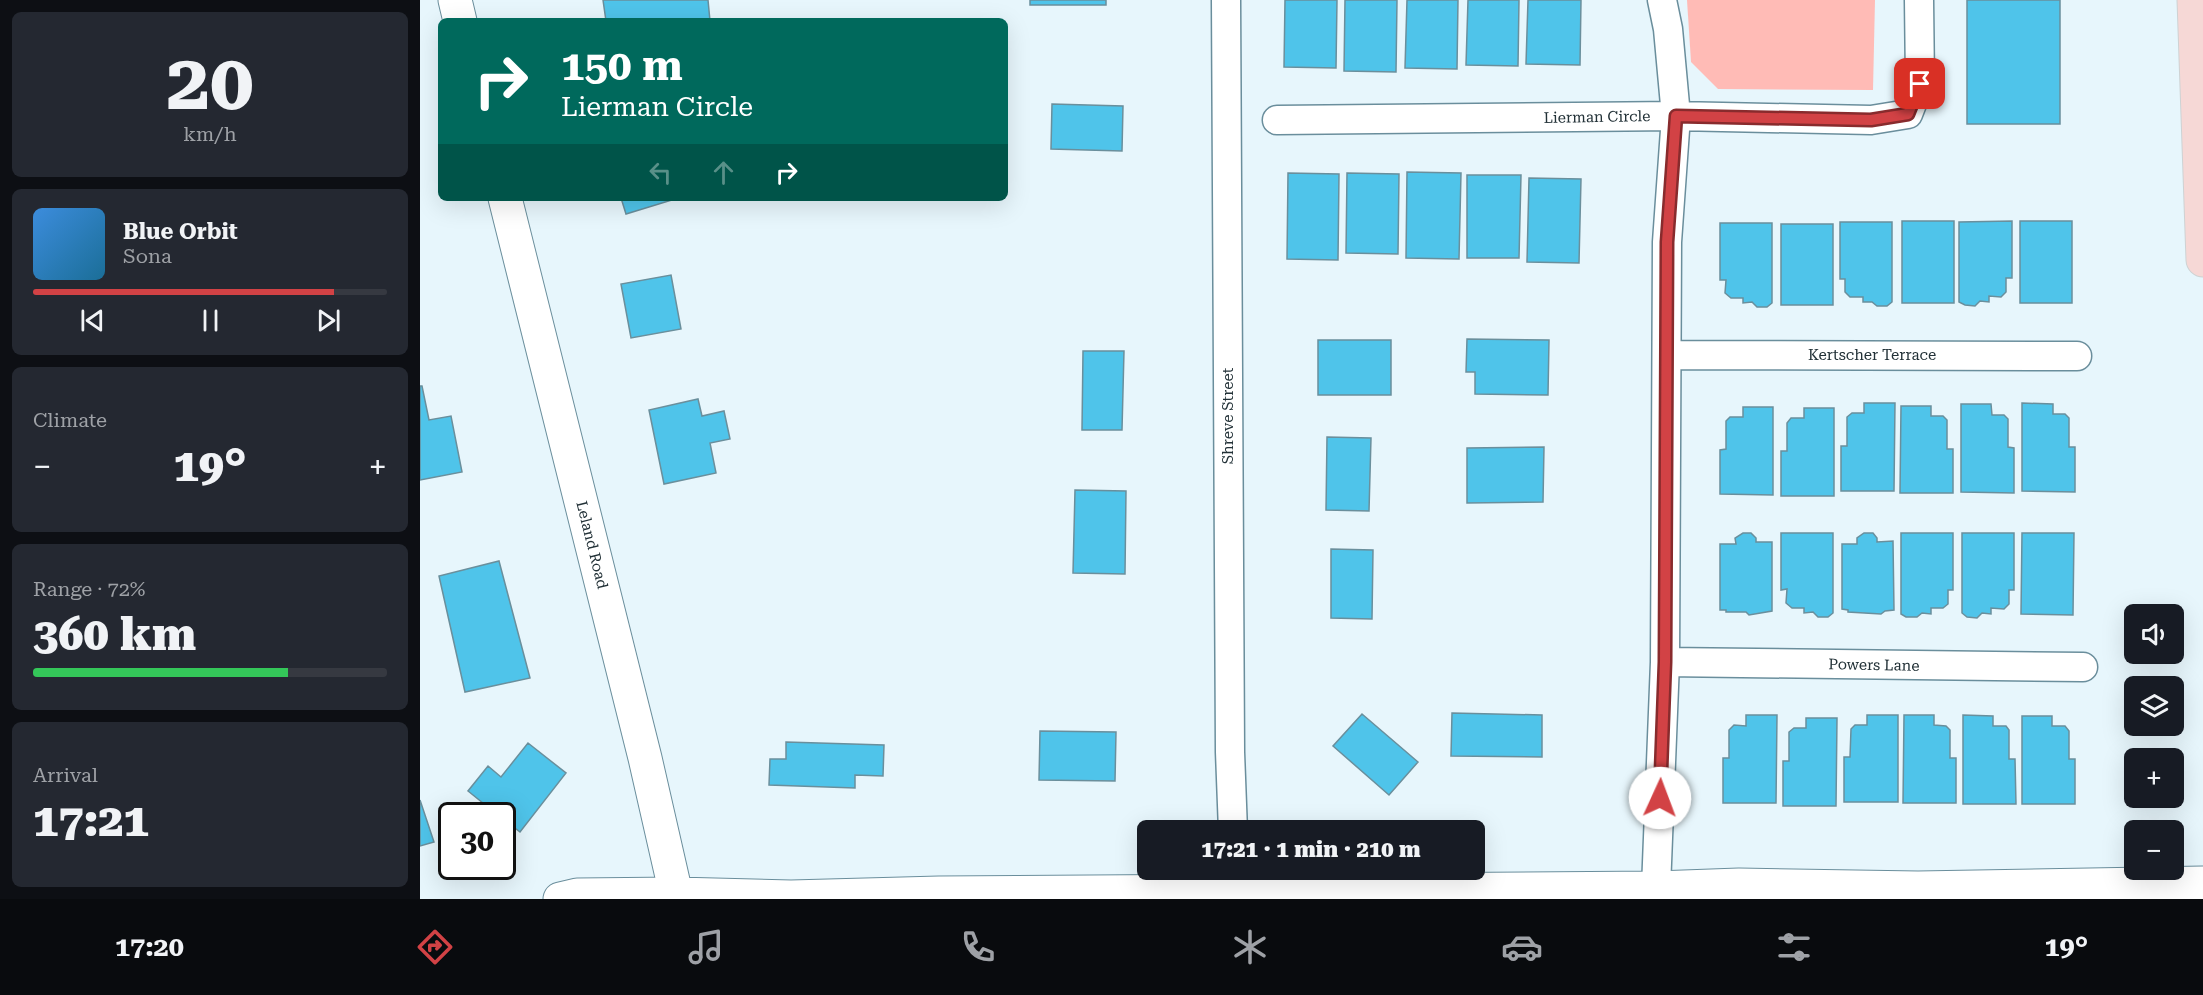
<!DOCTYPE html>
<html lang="en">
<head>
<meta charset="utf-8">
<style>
  body { margin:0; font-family:"Roboto Serif",serif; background:#242831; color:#f1f3f6; height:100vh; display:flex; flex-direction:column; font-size:22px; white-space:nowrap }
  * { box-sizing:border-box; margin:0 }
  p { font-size:20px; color:#9ea1a6 }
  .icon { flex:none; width:33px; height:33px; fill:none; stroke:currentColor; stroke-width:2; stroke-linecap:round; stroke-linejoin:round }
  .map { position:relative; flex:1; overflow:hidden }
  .panel { display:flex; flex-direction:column; gap:12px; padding:12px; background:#0d0f14; width:420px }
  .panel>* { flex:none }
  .banner { position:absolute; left:18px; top:18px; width:570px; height:183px; border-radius:9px; box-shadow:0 6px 24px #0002; background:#00695c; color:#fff; overflow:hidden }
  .controls { position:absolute; left:1704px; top:604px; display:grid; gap:12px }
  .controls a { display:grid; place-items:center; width:60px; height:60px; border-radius:9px; background:#171b24; box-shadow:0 6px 24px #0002; font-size:30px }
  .speed { position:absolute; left:18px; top:802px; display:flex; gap:12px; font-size:30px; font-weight:700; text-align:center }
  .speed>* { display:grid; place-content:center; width:78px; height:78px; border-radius:50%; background:#171b24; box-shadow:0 6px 24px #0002; line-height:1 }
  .speed .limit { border:3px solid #111; border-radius:9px; background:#fff; color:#111 }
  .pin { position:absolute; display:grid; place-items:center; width:51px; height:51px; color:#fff; margin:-26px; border-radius:12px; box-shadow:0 3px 9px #0006 }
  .me { position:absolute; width:66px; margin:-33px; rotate:2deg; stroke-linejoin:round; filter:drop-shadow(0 0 4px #0008) }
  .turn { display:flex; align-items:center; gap:21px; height:126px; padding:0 24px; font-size:27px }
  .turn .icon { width:78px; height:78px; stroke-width:2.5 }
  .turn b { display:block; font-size:42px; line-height:51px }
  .lanes { display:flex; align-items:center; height:57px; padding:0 24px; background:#0003; justify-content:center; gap:30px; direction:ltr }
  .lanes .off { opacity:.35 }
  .big { font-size:45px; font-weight:800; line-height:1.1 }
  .panel .widget { flex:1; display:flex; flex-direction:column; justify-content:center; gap:9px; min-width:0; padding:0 21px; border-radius:9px; background:#242831 }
  .panel .dial { align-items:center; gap:0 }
  .dial b { font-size:78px; line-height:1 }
  .song { display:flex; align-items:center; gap:18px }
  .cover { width:72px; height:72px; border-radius:9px; background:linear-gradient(135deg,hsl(210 70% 55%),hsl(200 70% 35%)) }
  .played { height:6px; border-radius:3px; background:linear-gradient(90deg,#d24245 85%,#363941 85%) }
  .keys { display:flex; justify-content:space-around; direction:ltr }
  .heat { display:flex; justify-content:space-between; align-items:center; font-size:33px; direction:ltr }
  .charge { height:9px; border-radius:4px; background:linear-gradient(90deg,#34c759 72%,#363941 0) }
  .trip { position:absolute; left:717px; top:820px; width:348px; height:60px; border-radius:9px; background:#171b24; box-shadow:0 6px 24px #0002; font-weight:800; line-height:60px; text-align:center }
  .tabs { display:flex; height:96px; justify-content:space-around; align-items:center; background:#090b0e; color:#9ea1a6 }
  .tabs .icon { width:42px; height:42px }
  .tabs .on { color:#d24245 }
  .tabs b { font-size:27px; color:#f1f3f6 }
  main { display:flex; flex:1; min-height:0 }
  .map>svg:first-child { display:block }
</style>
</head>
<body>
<main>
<section class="panel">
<div class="widget dial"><b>20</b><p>km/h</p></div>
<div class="widget">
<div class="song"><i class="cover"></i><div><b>Blue Orbit</b><p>Sona</p></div></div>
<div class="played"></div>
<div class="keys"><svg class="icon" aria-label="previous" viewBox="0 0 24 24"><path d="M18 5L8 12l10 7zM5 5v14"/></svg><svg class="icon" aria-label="pause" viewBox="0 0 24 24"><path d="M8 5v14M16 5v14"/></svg><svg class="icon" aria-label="next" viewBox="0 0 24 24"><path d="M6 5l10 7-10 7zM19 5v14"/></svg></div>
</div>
<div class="widget"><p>Climate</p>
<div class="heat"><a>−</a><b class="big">19°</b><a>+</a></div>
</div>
<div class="widget"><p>Range · 72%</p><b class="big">360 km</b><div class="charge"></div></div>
<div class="widget"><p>Arrival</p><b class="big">17:21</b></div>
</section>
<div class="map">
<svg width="1783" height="899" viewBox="0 0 1783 899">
  <rect width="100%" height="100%" fill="#e7f6fc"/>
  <path fill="#ffbbb6" d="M1267,0H1455L1453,90L1298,89L1271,62Z"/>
  <path fill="#4fc4ea" stroke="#6a8f9c" stroke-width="1.5" d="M183,0H288L290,21H186Z
    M610,0H686V5H610Z
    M865,0H917L916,68L864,67Z
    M925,0H977L976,72L924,71Z
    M987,0H1038L1037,69L985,68Z
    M1048,0H1099L1098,66L1046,65Z
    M1108,0H1161L1160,65L1106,64Z
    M1547,0H1640V124H1547Z
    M632,104L703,106L702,151L631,149Z
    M987,172L1041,173L1039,259L986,258Z
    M868,173L919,174L918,260L867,259Z
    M927,173L979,174L978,254L926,253Z
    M1047,175H1101L1099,258H1047Z
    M1109,178L1161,179L1159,263L1107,262Z
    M201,198H252V200L206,214Z
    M1482,221H1534V303H1482Z
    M1592,221V278H1586V292L1581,297L1569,296V302L1560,301L1555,306L1545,305L1539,302V222Z
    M1600,221H1652V303H1600Z
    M1420,222H1472V302L1467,306H1457L1452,302H1443V297H1430L1425,292V279H1420Z
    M1300,223H1352V303L1347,307H1337L1332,302L1323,303V298H1311L1305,293L1306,280H1300Z
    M1361,224H1413V305H1361Z
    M251,275L261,329L211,338L201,284Z
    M1047,339L1129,340L1128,395L1055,394V372H1046Z
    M898,340H971V395H898Z
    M663,351H704L702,430H662Z
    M0,386H2L9,420L31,416L42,472L0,480Z
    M278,399L282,416L304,411L310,439L290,443L296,473L244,484L229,410Z
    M1444,403H1475L1474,491H1421V446H1427V417L1432,413H1444Z
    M1602,403L1633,404V414H1645L1649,418V447H1655V492L1602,491Z
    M1541,404H1571L1572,415H1584L1588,419V447L1594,448V493L1541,492Z
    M1481,406H1511V416H1523L1527,420V449H1533V493H1480Z
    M1323,407H1353V495L1300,494V450L1306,449V421L1310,417H1323Z
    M1384,408H1414V496H1361V451H1367V423L1371,418H1384Z
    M907,437L951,438L949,511L906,510Z
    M1124,447L1123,502L1047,503V448Z
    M655,490L706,491L705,574L653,573Z
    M1323,533H1331L1336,538V542H1352V611L1329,615L1326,612H1306V610H1300V544H1316L1315,538Z
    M1361,533H1413V613L1408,617H1398L1393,612L1384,613V608H1372L1366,603L1367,589L1361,590Z
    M1444,533H1453L1457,538V542L1473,541L1474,610L1465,611L1461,614L1428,612V610L1422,609V544H1437V538Z
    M1481,533H1533V590H1528V604L1523,608H1511V614L1502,613L1497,617H1486L1481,614Z
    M1542,533H1594V590H1589V604L1584,609L1571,608V614L1562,613L1557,618L1547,617L1542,613Z
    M1602,533H1654L1653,615L1601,614Z
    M911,549L953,550L952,619L911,618Z
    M79,561L110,678L45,692L19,576Z
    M1032,713L1122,715V757L1031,756Z
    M942,714L998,762L969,795L913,746Z
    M1326,715H1357L1356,803H1303V758H1309V730L1314,725L1326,726Z
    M1447,715H1478V802H1424V757H1430L1431,729L1435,725H1447Z
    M1484,715H1514V725L1526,726L1530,730V758H1536V803H1483Z
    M1543,715L1573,716V726H1586L1589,730V759H1595L1596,804H1543Z
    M1602,716H1632V726H1645L1649,731V759H1655V804H1602Z
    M1386,718H1417L1416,806H1363V761H1369V732L1374,728H1386Z
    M620,731L696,732L695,781L619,780Z
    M366,742L464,745L463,776L435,775V788L349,785L350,759H366Z
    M108,743L146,773L100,832L82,818V816H79L48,791L68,766L81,777Z
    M0,800L14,842L0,846Z"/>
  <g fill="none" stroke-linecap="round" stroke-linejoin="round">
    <g stroke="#6a8e9c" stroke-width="31">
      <path id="minor" d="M806,0L810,752L813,831
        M857,120L1256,116L1451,120L1488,114L1500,83L1499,0
        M1248,355L1657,356
        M1245,662L1663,667
        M1236,888L1245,662L1247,242L1256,116L1248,29L1242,0"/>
    </g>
    <g stroke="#6a8e9c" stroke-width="35">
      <path id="tertiary" d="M35,0L40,21
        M85,198L225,758L256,894
        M140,899L157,895L256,894L371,897L519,893L1236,888L1319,885L1498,888L1783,883"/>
    </g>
    <g stroke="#ced2d3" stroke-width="35">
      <path id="primary" d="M1774,0L1783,260"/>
    </g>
    <use href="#minor" stroke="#fff" stroke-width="28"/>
    <use href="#tertiary" stroke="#fff" stroke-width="33"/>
    <use href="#primary" stroke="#f6d8d6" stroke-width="33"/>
  </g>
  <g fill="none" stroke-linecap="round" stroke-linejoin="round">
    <g stroke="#882b2d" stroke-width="15">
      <path id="route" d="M1240,798L1245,662L1247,242L1256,116L1451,120L1488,114L1500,84"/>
    </g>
    <use href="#route" stroke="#d24245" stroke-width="10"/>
  </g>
  <g text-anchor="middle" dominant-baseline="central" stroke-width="4.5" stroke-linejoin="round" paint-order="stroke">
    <g font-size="15" fill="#223137" stroke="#fff">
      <text transform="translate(1177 117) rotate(-1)">Lierman Circle</text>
      <text x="1452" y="355">Kertscher Terrace</text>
      <text transform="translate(808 416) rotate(-90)">Shreve Street</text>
      <text transform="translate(172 545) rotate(76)">Leland Road</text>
      <text transform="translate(1454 665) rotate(1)">Powers Lane</text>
    </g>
  </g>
</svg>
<div class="controls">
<a><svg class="icon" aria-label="sound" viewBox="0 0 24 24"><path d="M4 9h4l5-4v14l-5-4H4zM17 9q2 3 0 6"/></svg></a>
<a><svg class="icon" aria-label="layers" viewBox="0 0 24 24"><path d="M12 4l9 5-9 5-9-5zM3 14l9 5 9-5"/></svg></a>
<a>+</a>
<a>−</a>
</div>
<div class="speed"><div class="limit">30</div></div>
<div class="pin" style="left:1500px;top:84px;background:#d93025"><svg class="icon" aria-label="arrive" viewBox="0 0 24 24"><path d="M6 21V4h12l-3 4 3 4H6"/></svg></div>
<svg class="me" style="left:1240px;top:798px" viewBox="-20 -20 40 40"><circle r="19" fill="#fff"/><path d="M0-13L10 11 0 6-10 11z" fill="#d24245"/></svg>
<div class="trip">17:21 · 1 min · 210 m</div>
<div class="banner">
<div class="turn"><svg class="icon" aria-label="right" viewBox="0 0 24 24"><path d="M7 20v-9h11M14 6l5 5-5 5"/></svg><div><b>150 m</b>Lierman Circle</div></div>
<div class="lanes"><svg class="icon off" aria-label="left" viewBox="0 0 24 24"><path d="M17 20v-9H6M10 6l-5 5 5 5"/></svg><svg class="icon off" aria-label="ahead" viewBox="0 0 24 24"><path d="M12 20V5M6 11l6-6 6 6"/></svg><svg class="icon" aria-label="right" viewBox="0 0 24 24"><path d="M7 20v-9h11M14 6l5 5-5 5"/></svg></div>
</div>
</div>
</main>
<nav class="tabs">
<b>17:20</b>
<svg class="icon on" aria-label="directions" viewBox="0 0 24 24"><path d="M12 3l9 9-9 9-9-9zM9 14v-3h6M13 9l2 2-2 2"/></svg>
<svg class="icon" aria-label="music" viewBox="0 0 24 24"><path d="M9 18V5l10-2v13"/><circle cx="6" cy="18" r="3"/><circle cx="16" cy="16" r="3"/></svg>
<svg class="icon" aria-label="phone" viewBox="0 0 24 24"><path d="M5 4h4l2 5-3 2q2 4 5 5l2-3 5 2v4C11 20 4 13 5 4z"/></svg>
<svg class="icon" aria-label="climate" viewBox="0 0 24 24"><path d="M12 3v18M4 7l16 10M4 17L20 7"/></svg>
<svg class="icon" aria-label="car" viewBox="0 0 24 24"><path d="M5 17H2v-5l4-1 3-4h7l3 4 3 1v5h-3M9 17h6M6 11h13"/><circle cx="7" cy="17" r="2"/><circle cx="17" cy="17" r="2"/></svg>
<svg class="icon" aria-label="filters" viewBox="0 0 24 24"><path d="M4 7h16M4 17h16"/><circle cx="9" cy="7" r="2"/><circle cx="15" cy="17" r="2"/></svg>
<b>19°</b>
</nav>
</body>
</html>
